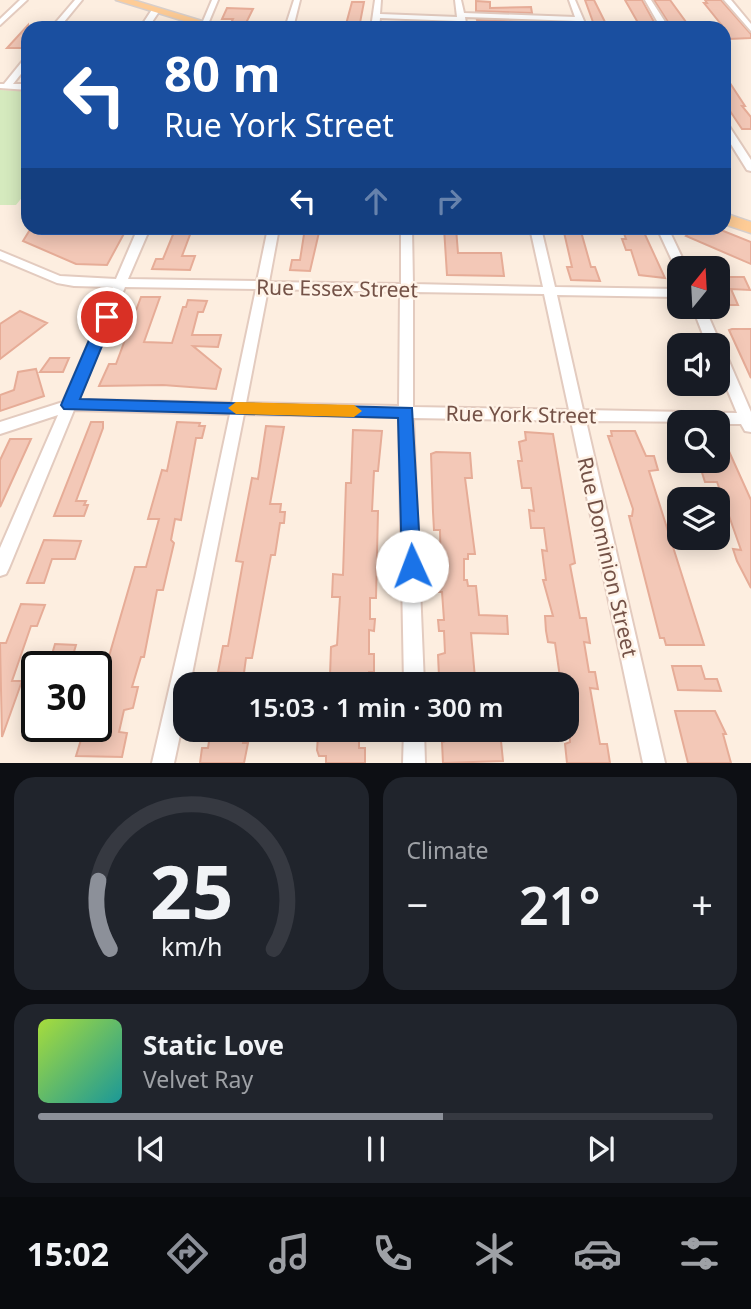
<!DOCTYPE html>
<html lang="en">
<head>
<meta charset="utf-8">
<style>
  body { margin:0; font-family:"Noto Sans",sans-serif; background:#20242c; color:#f1f3f6; height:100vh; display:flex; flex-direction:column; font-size:26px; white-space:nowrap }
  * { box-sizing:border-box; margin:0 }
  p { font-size:23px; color:#9ea1a6 }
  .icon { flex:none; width:38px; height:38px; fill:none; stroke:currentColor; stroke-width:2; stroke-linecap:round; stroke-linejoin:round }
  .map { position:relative; height:763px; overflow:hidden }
  .panel { display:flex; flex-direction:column; gap:14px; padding:14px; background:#0d0f14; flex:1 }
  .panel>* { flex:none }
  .hud { position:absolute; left:21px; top:21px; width:710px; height:214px; border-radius:21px; box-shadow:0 4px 18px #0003; background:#1a4fa0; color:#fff; overflow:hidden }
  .needle { width:46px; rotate:18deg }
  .tools { position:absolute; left:667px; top:256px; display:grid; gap:14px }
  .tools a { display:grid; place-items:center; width:63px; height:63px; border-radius:14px; background:#171b24; box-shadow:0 4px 18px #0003; font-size:35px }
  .speed { position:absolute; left:21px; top:651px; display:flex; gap:14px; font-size:35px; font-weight:700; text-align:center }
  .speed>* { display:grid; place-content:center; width:91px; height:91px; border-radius:50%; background:#171b24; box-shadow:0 4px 18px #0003; line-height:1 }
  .speed .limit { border:4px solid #111; border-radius:10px; background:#fff; color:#111 }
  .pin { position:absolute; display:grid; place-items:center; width:60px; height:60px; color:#fff; margin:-30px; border:4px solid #fff; border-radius:50%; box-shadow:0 2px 7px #0007 }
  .me { position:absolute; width:77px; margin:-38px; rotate:358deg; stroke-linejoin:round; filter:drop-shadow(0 0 5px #0008) }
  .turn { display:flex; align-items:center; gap:24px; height:147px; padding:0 28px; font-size:32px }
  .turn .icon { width:91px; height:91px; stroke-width:2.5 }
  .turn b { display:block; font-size:49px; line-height:60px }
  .lanes { display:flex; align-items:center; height:66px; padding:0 28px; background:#0003; justify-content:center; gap:35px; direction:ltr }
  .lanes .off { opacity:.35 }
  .big { font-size:52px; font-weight:600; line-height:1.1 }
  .panel .tile { flex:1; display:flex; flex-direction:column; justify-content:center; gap:10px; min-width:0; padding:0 24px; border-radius:21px; background:#20242c }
  .panel .dial { align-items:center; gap:0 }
  .dial svg { height:182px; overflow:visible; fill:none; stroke:#363941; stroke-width:7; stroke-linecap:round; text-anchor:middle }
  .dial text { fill:#f1f3f6; stroke:none }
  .song { display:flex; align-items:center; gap:21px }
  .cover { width:84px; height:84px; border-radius:10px; background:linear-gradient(135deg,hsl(80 70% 55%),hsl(180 70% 35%)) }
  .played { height:7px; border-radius:4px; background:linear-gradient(90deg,#8c9099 60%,#363941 60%) }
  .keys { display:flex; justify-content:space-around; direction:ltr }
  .heat { display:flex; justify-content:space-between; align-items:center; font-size:38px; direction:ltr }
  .panel .tiles { flex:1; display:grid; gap:14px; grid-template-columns:1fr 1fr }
  .tile:last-child { grid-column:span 2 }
  .trip { position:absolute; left:173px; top:672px; width:406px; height:70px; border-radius:21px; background:#171b24; box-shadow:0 4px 18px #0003; font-weight:600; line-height:70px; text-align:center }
  .tab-bar { display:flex; height:112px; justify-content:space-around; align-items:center; background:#090b0e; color:#9ea1a6 }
  .tab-bar .icon { width:49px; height:49px }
  .tab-bar .selected { color:#8c9099 }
  .tab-bar b { font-size:32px; color:#f1f3f6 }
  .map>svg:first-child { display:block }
</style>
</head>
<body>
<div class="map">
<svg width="751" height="763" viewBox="0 0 751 763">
  <rect width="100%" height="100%" fill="#fdeee0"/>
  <path fill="#d5eabe" d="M0,90L28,91V190L16,205H0Z"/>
  <path fill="#f3c8b7" stroke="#e6ac97" stroke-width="2" d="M585,0H594L605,22H593Z
    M625,0H642L654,22H651L653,28H641Z
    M654,0H670L686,22H668Z
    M705,0H721L751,34V38L729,39L724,28L704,3H707Z
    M352,2H364L359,28H345Z
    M490,2V8L531,7L532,13L476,11V1Z
    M227,8L253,9L246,23H231L233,19H222Z
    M477,20L533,22L534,27L479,28Z
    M28,25V43L21,48H7Z
    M724,74L745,106H742L751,117V129H742L724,102Z
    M31,228H127L107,265L76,264L23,241Z
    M305,228H320L310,271L290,270L292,260H300Z
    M444,228H456L458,253H501L504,276L447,275Z
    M563,228H580L591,267H595L600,281L571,280L567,267H572Z
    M622,228H642L665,278L639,275L631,250H626L622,239H626Z
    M695,228H716L751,242V264L686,236Z
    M174,232H191L182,256H195L190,270L152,269L156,259H163Z
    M718,262L725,277H744L750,290L731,289L738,305H724L718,292Z
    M141,297H160L144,342L172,343L183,307H186L188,300L207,301L203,312H198L192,335H221L218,347L193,346L221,369L216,389L163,385L99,386L109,364H116Z
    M20,311L47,323L0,359V324Z
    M732,329H751V378L729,330Z
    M50,358H69L63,372H40Z
    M36,369L44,396L0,411V395L14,390L18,372Z
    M91,422H103V428L76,501H86L84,505H88L84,516H54Z
    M177,422L200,423L199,426H205L202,438H196L181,520L175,519L171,540L174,543L163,590H157L144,657H141L132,687H138L133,708L124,710L119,732L127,733L122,757L76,756L84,730H96V701L135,567H146L159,519H148L162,470L167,471Z
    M266,426L284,427L270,504H281L280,512H285L284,523H280L275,555H271L252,658H246L244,673L218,672L223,646H228L243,562L236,561L252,478L258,479Z
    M718,427L751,500V588L737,561L733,549L741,550L717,482H705L698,460H718Z
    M353,430L382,431L378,471H374L372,511H378L376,598H370V619H375L374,631L369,630V654H374V672H369L368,681L333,680V676H330L331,647L337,645L340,597H332L333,574L343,575L346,483H351Z
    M611,431H635L646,456H654L658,470L649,471L704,645H666L664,638H660L629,516H632L633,509L608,436H612Z
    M525,432L553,434L575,563L570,565L580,618H586L590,643L584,642L589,672H595L598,689L590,688L600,744H607L610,763H567L565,744L570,742L567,684H561L555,643L548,642L546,631L545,616H553L543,580H546L542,550L547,551L544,528H531L529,510L534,511L531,488H522L518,461H522L519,442L526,440Z
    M10,439H31L0,507V460Z
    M436,452L470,453L472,478H465L475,554H468V559H464V580H467L468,586H476L479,615L507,616L508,634L471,633L475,678L439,676L438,655L445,653L444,631H439L438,620H444L442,592H439L438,580H441L440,530H434L433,512L431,454Z
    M44,540L81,541L75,559H52L44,583H27Z
    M21,604L45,605L37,626H31L12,681H22L2,737L0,643H6Z
    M55,644L76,645L71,662L50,661Z
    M672,666H701L705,679H717L721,691L678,690Z
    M675,711H715L726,734H723L731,763H688Z
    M210,735L244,737L243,743H248L244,763H200L202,748H208Z
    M318,736H359V748H365V763H326V756H319L317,750Z
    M449,740L501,741L503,761L443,763L442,742Z"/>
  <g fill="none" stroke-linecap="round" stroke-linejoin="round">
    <g stroke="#e3cbbf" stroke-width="4">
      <path id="street" d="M20,0H27L0,25V19Z
        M75,0H82L59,28H51Z
        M212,0H218L208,24L201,26Z
        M294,0H300L293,28H285Z
        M375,0H381L380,14L457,17L455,0H461L464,13L575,17L569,0H575L587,28H579L577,21L465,17L466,23L462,25L458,21L380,18L379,28H371Z
        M645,0H651L669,28H661Z
        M724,0H731L751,24V31Z
        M153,8L160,10L148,28H140Z
        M25,58H28V65L13,84H28V90L0,88V84H4Z
        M724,122L727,123L751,160V171L747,170L724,133Z
        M138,228H150L128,279L257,281L268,228H279L269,282L401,284V228H412L413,284L543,287L530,228H541L555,287L679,289V297L557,295L583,410L737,413L718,367V345H707L692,306H704L721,345L719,348L725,352L751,412V432L745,431L741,424H718V422L586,421L665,763H643L571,421L413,418L424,684H404L399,417L244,414L190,684H186V707L174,763H152L195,578L230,414L74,410L9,568L6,574L0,576V548L58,415L0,434V422L63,402L113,287L74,286L57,283L0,259V251L60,276L116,279ZM125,287L256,289L232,403L78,400ZM268,289L400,292L399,406L246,403ZM413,292L544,294L569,410L413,407Z
        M657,228H668L687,268H679V271H677Z
        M404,730H424L425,763H403Z"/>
    </g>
    <g stroke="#d8cfcb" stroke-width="3">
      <path id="primary" d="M116,0H133L225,28H207Z
        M724,213L751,222V233L724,224Z"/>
    </g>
    <use href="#street" fill="#fff" fill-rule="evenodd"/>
    <use href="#primary" fill="#fecc96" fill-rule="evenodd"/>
  </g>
  <path fill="#1a73e8" stroke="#114b97" stroke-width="2" d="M107,312L114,317L80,399L412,408L421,566L419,572L412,575L405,572L402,566L398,418L64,409L61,405L99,317Z"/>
  <path fill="#f59e0b" d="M236,402L354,405L362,411L354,417L236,414L228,408Z"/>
  <g text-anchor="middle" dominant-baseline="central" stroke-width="5" stroke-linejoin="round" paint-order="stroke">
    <g font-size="21" fill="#745247" stroke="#fff3e7">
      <text transform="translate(337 288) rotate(1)">Rue Essex Street</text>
      <text transform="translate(521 414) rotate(1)">Rue York Street</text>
      <text transform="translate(608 557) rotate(77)">Rue Dominion Street</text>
    </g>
  </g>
</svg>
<div class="tools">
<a><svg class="needle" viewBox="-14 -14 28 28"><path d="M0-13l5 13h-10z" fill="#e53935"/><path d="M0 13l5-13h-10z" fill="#9ea1a6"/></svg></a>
<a><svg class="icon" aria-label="sound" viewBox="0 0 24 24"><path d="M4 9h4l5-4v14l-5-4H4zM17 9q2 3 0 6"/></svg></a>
<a><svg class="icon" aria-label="search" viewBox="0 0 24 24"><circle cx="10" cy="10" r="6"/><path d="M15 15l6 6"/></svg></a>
<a><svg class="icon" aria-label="layers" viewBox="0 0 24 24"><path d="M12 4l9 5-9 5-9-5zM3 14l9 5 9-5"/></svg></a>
</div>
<div class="speed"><div class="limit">30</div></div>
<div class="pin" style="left:107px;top:317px;background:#d93025"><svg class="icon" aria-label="arrive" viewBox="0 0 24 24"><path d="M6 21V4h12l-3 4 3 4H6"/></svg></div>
<svg class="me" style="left:412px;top:566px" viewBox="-20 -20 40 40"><circle r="19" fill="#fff"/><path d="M0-13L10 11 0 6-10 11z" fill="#1a73e8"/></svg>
<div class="trip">15:03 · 1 min · 300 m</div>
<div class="hud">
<div class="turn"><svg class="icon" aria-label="left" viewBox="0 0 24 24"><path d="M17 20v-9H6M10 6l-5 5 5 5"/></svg><div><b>80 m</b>Rue York Street</div></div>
<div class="lanes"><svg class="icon" aria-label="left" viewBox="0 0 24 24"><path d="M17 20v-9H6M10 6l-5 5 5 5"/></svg><svg class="icon off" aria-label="ahead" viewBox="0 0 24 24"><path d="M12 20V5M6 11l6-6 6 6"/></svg><svg class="icon off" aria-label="right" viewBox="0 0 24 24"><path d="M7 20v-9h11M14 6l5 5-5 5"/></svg></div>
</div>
</div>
<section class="panel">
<div class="tiles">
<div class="tile dial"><svg viewBox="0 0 100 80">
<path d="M14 69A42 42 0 1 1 86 69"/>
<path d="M14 69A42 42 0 0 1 9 39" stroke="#8c9099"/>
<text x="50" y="56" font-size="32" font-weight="700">25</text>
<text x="50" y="72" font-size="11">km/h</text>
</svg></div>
<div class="tile"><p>Climate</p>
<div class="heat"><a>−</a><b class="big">21°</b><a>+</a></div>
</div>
<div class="tile">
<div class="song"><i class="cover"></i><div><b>Static Love</b><p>Velvet Ray</p></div></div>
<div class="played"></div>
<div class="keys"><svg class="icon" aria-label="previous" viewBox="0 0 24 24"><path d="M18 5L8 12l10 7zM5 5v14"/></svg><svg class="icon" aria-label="pause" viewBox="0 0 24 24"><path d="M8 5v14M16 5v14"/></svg><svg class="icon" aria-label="next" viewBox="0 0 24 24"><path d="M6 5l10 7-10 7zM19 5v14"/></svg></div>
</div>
</div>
</section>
<nav class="tab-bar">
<b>15:02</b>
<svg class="icon selected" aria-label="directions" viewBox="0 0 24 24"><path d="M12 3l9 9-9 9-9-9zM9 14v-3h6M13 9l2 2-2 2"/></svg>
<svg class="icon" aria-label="music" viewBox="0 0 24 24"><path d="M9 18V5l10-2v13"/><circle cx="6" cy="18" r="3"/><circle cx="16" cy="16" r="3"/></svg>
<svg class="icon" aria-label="phone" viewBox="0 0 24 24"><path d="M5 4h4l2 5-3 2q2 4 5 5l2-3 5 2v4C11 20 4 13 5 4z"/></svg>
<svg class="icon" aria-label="climate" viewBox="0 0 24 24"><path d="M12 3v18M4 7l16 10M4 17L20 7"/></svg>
<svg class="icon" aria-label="car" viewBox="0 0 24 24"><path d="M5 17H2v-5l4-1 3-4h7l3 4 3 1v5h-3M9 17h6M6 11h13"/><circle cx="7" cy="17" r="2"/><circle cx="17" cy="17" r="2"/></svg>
<svg class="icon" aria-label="filters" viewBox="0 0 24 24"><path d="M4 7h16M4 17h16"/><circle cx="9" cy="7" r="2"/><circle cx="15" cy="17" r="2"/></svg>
</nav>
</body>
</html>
